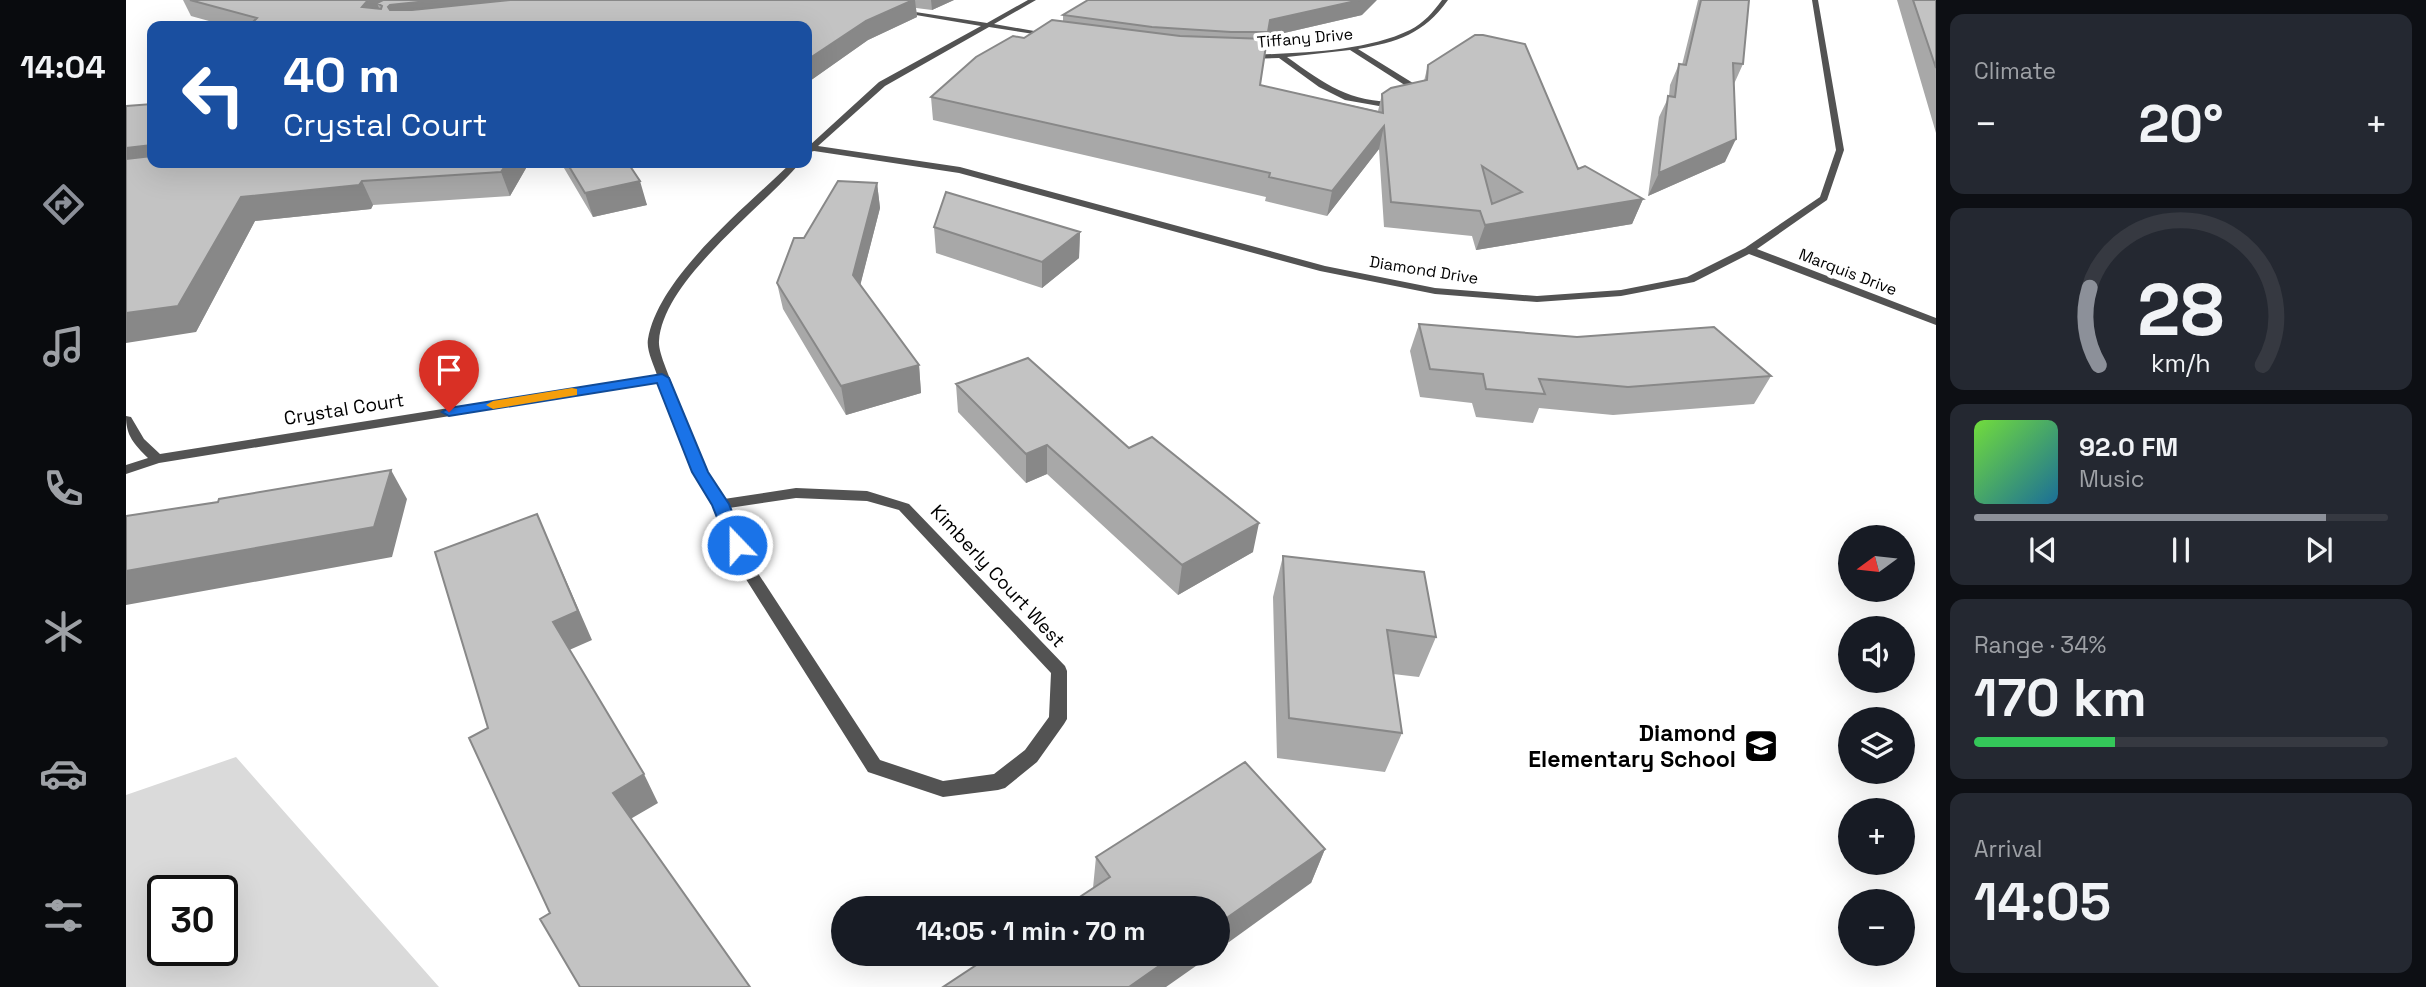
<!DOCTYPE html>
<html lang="en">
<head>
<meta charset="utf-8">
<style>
  body { margin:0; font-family:"Space Grotesk",sans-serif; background:#242831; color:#f1f3f6; height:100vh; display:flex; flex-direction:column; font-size:26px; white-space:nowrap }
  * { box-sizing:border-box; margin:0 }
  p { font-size:23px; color:#9ea1a6 }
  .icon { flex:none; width:38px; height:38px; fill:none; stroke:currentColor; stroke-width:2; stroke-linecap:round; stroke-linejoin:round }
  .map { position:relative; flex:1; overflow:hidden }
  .details { display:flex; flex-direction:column; gap:14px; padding:14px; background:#0d0f14; width:490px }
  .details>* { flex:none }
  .banner { position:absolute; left:21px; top:21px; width:665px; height:147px; border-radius:14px; box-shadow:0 7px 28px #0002; background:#1a4fa0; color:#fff; overflow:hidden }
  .needle { width:46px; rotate:255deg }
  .controls { position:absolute; left:1712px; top:525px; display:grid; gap:14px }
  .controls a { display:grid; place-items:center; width:77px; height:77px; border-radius:50%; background:#171b24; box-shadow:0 7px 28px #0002; font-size:35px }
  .speed { position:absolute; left:21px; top:875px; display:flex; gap:14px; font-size:35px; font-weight:700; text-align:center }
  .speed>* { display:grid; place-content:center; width:91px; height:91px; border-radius:50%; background:#171b24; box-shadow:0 7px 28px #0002; line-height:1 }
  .speed .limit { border:4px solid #111; border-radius:10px; background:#fff; color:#111 }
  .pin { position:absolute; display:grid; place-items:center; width:60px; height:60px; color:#fff; margin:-72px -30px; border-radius:50% 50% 50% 0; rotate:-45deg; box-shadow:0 0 7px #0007 }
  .pin .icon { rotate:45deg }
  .me { position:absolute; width:77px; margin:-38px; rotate:338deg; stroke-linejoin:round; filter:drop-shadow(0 0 5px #0008) }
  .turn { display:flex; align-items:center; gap:24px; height:147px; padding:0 21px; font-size:32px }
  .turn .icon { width:91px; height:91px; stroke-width:2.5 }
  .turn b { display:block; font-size:49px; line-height:60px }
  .big { font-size:52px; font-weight:800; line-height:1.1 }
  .details .tile { flex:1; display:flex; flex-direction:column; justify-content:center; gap:10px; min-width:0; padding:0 24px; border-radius:14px; background:#242831 }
  .details .dial { align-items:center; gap:0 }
  .dial svg { height:182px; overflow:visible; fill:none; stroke:#363941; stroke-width:7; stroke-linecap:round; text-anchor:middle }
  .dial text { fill:#f1f3f6; stroke:none }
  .song { display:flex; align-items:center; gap:21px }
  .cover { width:84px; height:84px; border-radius:10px; background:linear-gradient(135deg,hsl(100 70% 55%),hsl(200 70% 35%)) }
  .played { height:7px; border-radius:4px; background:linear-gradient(90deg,#8c9099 85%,#363941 85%) }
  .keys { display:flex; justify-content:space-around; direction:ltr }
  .heat { display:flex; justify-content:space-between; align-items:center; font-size:38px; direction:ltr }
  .charge { height:10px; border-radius:5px; background:linear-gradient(90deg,#34c759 34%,#363941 0) }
  .trip { position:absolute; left:705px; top:896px; width:399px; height:70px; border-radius:35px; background:#171b24; box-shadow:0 7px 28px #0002; font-weight:800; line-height:70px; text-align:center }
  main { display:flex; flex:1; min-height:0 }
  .menu { display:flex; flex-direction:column; width:126px; justify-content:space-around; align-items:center; background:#090b0e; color:#9ea1a6 }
  .menu .icon { width:49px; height:49px }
  .menu .current { color:#8c9099 }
  .menu b { font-size:32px; color:#f1f3f6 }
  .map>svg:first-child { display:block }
</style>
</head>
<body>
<main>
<nav class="menu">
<b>14:04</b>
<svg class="icon current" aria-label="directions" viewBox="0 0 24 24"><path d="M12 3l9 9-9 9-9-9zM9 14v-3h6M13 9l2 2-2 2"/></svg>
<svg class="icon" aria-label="music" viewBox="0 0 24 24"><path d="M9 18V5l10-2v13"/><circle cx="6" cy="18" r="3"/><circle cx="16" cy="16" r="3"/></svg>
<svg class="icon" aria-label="phone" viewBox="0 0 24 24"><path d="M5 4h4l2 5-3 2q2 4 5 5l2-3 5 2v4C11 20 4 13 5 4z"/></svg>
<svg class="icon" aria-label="climate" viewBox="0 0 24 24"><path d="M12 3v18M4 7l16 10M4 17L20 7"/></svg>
<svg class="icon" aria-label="car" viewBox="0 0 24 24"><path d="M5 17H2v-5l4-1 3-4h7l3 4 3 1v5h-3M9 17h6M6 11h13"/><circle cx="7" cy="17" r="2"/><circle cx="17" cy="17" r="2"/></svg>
<svg class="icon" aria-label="filters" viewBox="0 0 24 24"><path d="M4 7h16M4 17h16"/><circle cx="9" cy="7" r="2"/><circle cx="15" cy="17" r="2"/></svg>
</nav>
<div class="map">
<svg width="1810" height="987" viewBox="0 0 1810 987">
  <rect width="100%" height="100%" fill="#fff"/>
  <path fill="#dadada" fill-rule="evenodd" d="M110,757L313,987H0V795ZM37,891H96V950H37Z"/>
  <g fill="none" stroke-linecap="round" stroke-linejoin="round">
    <path fill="#535353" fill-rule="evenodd" d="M902,0H910L868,24L925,34L927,37L863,27L759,86L692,146L834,167L1199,266L1309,288L1411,296L1495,290L1561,277L1619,248L1694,197L1710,150L1686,0H1692L1718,150L1701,200L1631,249L1810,318V325L1623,254L1568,282L1495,296L1411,302L1309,294L1194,271L833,173L688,151L681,153V145H684L753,82L855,26L772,12L770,9L861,23Z
      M1316,0H1322C1298,34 1271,42 1232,49L1295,88L1294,100L1287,98L1288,91L1224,50L1161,57C1200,85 1223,102 1272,102H1275V106H1253L1219,100L1193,87L1153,58L1122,59L1118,57L1122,55C1172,53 1239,52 1284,30C1298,23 1307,12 1316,0Z
      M665,163H674C636,208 537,280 533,341C532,353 545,379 549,392C561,430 576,465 598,499L670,488L741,491L783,504L939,666L941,671V719L938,724L911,762L879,788L872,790L817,797L742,772L611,565L587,504L567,472L545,418L534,382L33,463L0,474V465L22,458C8,444 0,436 0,416L5,417L18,439L34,454L531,375C528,365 520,350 522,339C533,276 620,207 665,163ZM670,498L741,501L773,510L925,673L923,717L899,750L868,774L817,781L754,760L626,564L603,508Z"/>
  </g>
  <path fill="#a8a8a8" d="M57,0H828L806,10L790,8L791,17L742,40L681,83V26H101L65,16Z
    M1572,0H1623L1617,64L1608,84L1599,162L1522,196L1533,117L1543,96L1544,85L1553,64L1556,65Z
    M1771,0H1810V133Z
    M937,15H1236L1141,37L1134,85L1252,111L1256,94L1298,81L1302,65L1452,169L1517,199L1506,224L1350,250L1346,236L1258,227L1253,149L1201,216L1139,201L1140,197L807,120L805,97L898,38L937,22Z
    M26,163H403L384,196L247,205L245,209L129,221L70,332Z
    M435,163H502L521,205L467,217Z
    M751,183L754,208L734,285L793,365L795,393L720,415L657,309L651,283Z
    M808,227L954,232L953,258L916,288L810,253Z
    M1293,324L1645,376L1628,404L1487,415L1413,408L1407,423L1350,417L1346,403L1294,397L1284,351Z
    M830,384L1003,448L1127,552L1052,595L921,474L900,483L832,412Z
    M1157,556L1310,637L1293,677L1267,674L1276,733L1259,772L1151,758L1147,597Z
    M1199,849L1185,883L967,888L970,857Z"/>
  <path fill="#888" d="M242,0H497L272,23L256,6L251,3L255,13L236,7Z
    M787,0H789L791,17L742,40L681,83V60L740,21Z
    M805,0H828L806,10Z
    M1234,0H1251L1236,15L1141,37L1144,20Z
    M1258,126L1253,149L1201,216L1206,191Z
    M1610,139L1599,162L1522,196L1533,173Z
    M26,145V163L0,172V148Z
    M381,163H403L384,196L375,172Z
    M236,181L247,205L245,209L129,221L70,332L0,343V313L115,197Z
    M514,181L521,205L467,217L459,193Z
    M751,183L754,208L730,302L727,275Z
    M1517,199L1506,224L1350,250L1359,225Z
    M954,232L953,258L916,288V262Z
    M793,365L795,393L720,415L715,386Z
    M921,445V474L900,483V454Z
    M265,470L281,499L266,557L0,605V571Z
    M411,514L466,640L441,651L427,622Z
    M1133,523L1127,552L1052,595L1056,565Z
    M518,774L532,803L501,821L487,793Z
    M1199,849L1185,883L1092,950V924Z
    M1050,954H1087L1040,987H1003Z"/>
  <path fill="#c3c3c3" stroke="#888" stroke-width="2" fill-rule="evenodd" d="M64,0H242L236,7L255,9L256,6L251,3L257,0H311L264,5L262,7L264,10H286L384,0H787L740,21L681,60V26H123L131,18Z
    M962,0H1234L1144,20L1142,32H1105L1026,27L937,15Z
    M1575,0H1623L1617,64L1607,63L1610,139L1533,173L1542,96L1549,97L1553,64L1560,65Z
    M1787,0H1810V68Z
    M926,20L1054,36L1141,39L1134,85L1257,113L1256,94L1265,88L1301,80L1302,65L1349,35H1357L1399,44L1452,169L1459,166L1517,199L1359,225L1354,211L1265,202L1258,126L1206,191L1143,177L1144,173L805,97L850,57L887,36L898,38ZM1356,166L1396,192L1366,204Z
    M26,104V145L0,148V106Z
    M26,156V163H381L375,172L236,181L233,185L115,197L52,306L0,313V159Z
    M441,163H502L514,181L459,193Z
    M712,181L751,183L727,275L793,365L715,386L651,283L668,238H678Z
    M820,192L954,232L916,262L808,227Z
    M1293,324L1451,337L1588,327L1645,376L1502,387L1413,379L1419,394L1360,389L1357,374L1304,369Z
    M902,358L1003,448L1026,437L1133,523L1056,565L921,445L900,454L830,384Z
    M265,470L248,527L0,571V516L92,502L93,499Z
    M411,514L452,611L427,622L518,774L487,793L624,987H454L414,919L424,913L343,738L362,728L309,552Z
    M1157,556L1298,572L1310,637L1261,630L1276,733L1163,718Z
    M1119,762L1199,849L1092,924V908H937L984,877L970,857Z
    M867,954H1050L1003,987H817Z"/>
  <path fill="#1a73e8" stroke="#114b97" stroke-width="2" d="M536,374L543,378L582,472L603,504L619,545L617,549H605L602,545L586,505L566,472L531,383L323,416L316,412L323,408Z"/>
  <path fill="#f59e0b" d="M446,388L451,389V395L367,409L360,405L367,401Z"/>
  <defs>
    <g id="school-square" transform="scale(1.75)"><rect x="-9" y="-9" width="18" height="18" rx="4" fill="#000" stroke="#fff"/><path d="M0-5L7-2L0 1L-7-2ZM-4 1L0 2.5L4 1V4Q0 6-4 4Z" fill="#fff"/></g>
  </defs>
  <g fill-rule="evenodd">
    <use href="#school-square" x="1635" y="746"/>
  </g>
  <g text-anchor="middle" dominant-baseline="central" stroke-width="7" stroke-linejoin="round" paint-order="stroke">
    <g font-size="16" fill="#000" stroke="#fff">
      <text transform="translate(1179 38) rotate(-5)">Tiffany Drive</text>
      <text transform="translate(1298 270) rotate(9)">Diamond Drive</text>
      <text transform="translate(1722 272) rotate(21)">Marquis Drive</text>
    </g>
    <g font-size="19" fill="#000" stroke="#fff">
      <text transform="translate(218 409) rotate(-9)">Crystal Court</text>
      <text transform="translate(872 576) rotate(47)">Kimberly Court West</text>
    </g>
    <g font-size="23" font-weight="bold" fill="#000" stroke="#fff" text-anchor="end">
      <text x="1610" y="733">Diamond<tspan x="1610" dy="26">Elementary School</tspan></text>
    </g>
  </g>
</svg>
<div class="controls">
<a><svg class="needle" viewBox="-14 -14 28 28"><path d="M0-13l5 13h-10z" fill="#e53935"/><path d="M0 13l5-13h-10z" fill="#9ea1a6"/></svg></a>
<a><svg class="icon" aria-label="sound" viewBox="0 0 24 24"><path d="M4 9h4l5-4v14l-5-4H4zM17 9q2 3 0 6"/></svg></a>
<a><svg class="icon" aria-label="layers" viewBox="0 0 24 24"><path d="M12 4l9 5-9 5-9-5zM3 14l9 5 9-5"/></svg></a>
<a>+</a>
<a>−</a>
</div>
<div class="speed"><div class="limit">30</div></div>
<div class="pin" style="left:323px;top:412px;background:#d93025"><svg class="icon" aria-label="arrive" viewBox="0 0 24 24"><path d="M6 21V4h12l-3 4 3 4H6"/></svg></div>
<svg class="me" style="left:611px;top:545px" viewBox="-20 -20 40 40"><circle r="17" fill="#1a73e8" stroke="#fff" stroke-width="3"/><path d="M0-11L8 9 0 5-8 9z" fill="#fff"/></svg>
<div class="trip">14:05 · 1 min · 70 m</div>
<div class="banner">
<div class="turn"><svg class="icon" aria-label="left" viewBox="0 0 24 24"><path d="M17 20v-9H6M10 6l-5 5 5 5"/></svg><div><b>40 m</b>Crystal Court</div></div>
</div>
</div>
<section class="details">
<div class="tile"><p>Climate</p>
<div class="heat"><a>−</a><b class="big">20°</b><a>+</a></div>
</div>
<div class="tile dial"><svg viewBox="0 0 100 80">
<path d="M14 69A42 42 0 1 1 86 69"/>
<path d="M14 69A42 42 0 0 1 10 35" stroke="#8c9099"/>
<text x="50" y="56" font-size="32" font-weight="700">28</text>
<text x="50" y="72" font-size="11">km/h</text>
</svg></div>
<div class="tile">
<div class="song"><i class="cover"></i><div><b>92.0 FM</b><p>Music</p></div></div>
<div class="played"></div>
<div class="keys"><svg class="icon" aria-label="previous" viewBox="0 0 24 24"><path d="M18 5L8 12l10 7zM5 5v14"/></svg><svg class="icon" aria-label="pause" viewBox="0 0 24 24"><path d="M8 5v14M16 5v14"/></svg><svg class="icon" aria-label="next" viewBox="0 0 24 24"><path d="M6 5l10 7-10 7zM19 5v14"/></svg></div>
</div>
<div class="tile"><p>Range · 34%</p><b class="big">170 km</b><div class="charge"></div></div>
<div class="tile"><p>Arrival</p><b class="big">14:05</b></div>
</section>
</main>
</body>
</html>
